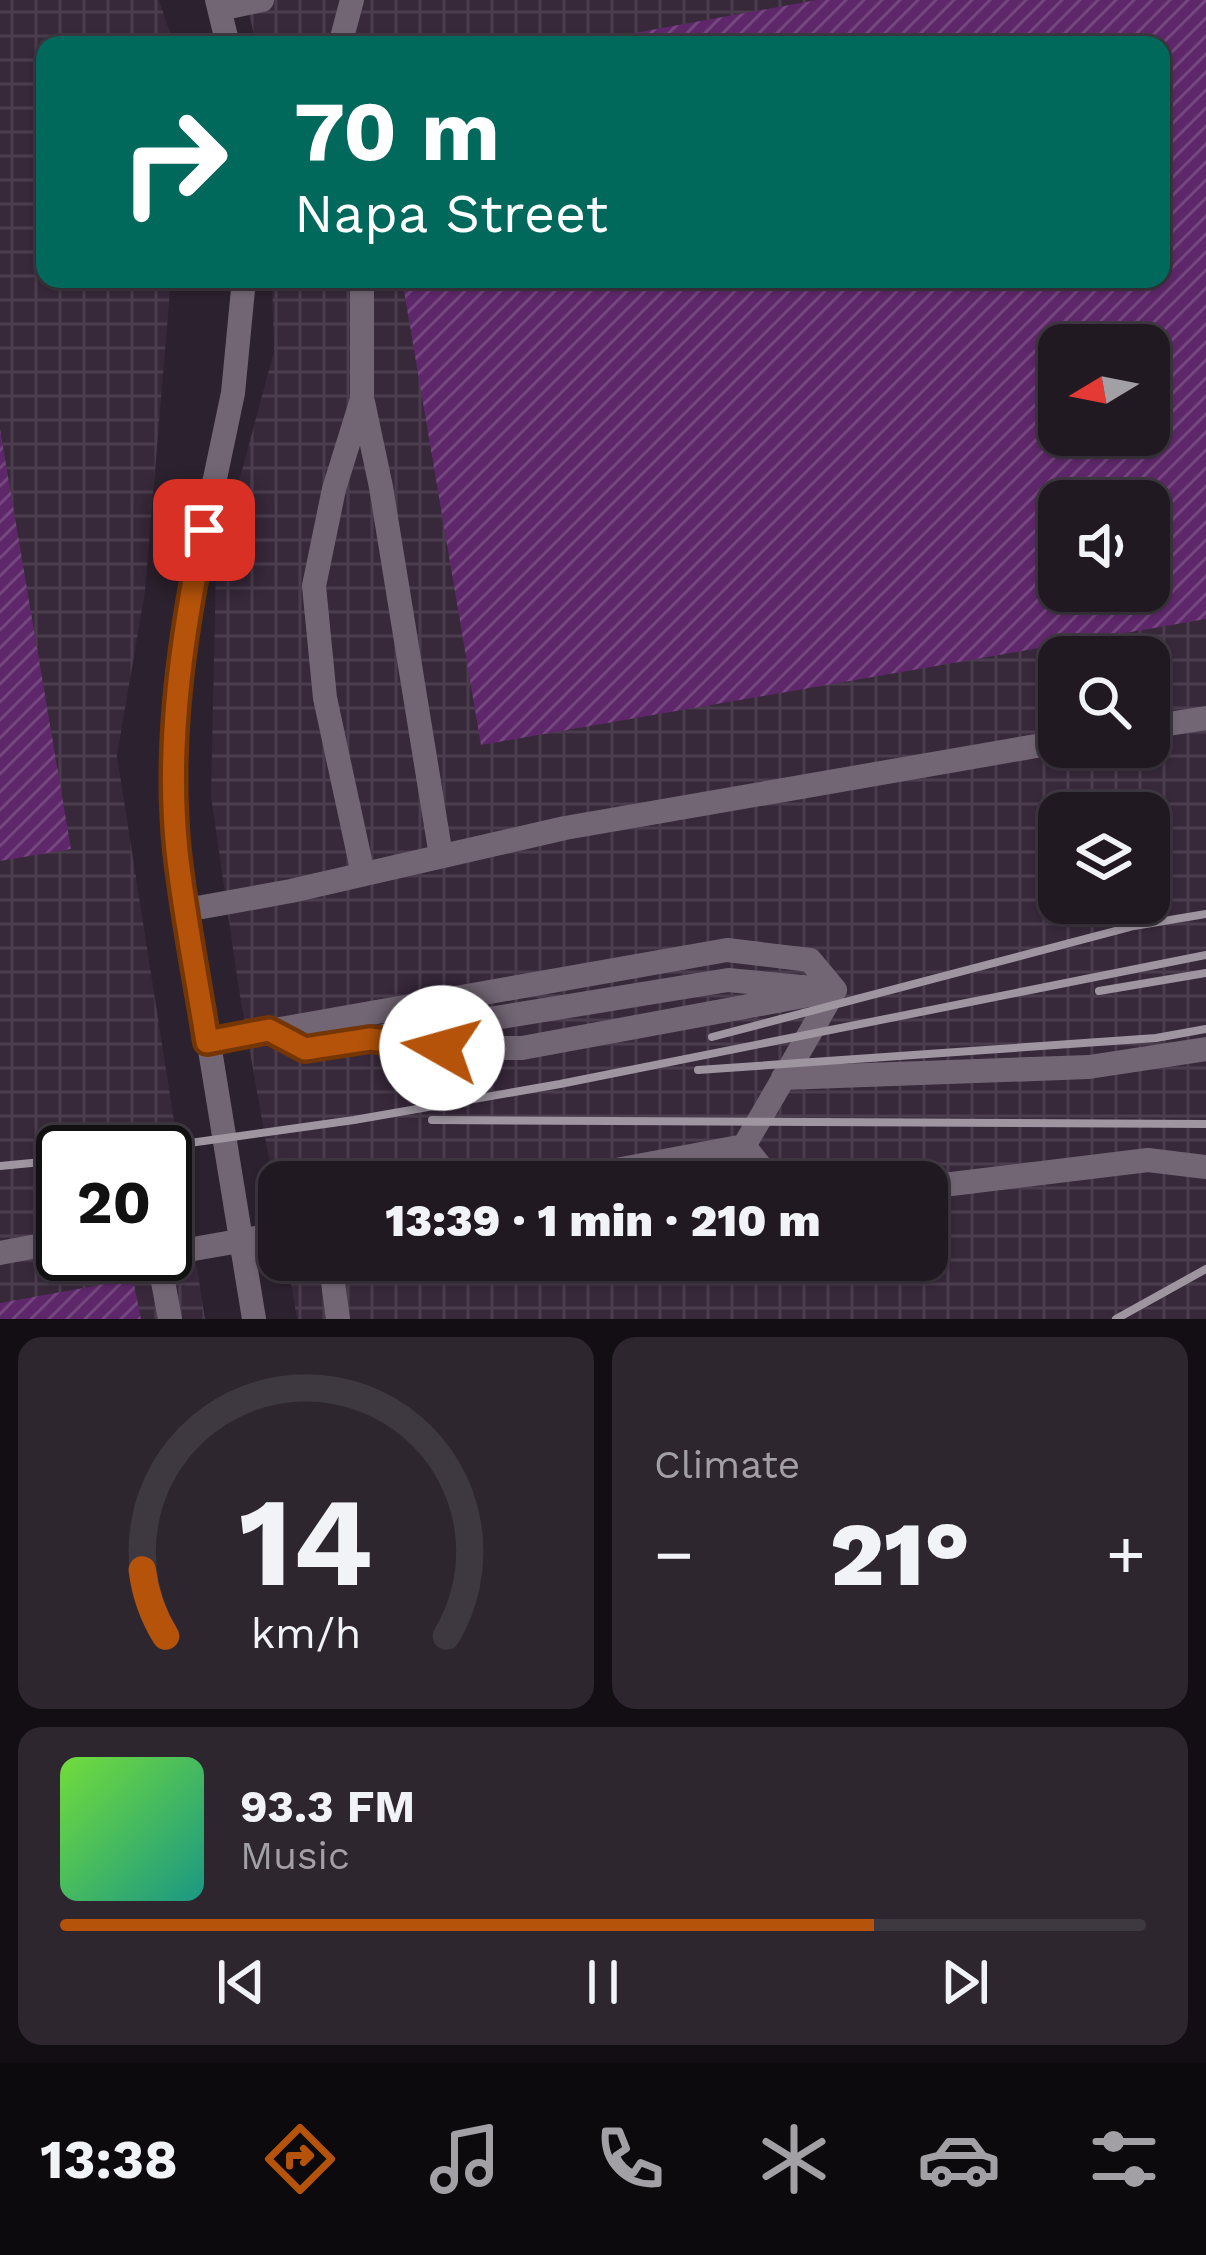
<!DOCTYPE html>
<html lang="en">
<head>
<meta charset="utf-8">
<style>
  body { margin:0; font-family:"Work Sans",sans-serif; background:#2d262f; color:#f1f3f6; height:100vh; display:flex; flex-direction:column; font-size:45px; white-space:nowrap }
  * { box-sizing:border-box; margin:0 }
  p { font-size:39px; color:#a2a0a5 }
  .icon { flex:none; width:66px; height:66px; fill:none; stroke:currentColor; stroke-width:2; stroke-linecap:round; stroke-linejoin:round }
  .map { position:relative; height:1319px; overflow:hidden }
  .details { display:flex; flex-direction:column; gap:18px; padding:18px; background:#120e13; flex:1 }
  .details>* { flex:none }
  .guide { position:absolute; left:36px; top:36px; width:1134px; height:252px; border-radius:24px; box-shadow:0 3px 9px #0004,0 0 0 3px #3e3840; background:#00695c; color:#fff; overflow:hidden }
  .needle { width:78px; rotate:260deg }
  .buttons { position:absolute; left:1038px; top:324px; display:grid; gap:24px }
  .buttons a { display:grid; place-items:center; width:132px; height:132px; border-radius:24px; background:#211922; box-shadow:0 3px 9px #0004,0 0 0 3px #3e3840; font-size:60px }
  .speed { position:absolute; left:36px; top:1125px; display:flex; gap:24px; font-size:60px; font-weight:700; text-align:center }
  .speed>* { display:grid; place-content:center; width:156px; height:156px; border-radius:50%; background:#211922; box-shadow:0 3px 9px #0004,0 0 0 3px #3e3840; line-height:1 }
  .speed .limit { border:6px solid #111; border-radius:18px; background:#fff; color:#111 }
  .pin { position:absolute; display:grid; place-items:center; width:102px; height:102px; color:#fff; margin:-51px; border-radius:24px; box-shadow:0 6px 18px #0006 }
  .me { position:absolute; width:132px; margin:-66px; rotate:277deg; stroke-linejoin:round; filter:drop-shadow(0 0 9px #0008) }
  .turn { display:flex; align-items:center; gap:42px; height:252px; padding:0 60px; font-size:54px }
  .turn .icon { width:156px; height:156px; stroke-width:2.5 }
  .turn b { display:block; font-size:84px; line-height:102px }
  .big { font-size:90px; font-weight:800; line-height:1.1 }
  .details .tile { flex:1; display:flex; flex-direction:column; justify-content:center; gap:18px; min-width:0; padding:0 42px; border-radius:24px; background:#2d262f }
  .details .dial { align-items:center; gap:0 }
  .dial svg { height:312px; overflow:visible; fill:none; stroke:#3e3840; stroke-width:7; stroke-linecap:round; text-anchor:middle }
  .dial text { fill:#f1f3f6; stroke:none }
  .song { display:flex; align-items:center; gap:36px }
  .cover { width:144px; height:144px; border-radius:18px; background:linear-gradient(135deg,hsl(100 70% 55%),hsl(170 70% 35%)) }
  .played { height:12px; border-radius:6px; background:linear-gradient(90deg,#b45309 75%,#3e3840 75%) }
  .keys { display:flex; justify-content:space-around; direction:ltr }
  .heat { display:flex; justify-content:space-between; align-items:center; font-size:66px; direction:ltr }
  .details .tiles { flex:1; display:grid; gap:18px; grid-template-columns:1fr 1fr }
  .tile:last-child { grid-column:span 2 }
  .trip { position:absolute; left:258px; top:1161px; width:690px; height:120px; border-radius:24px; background:#211922; box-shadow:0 3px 9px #0004,0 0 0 3px #3e3840; font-weight:800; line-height:120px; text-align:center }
  .dock { display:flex; height:192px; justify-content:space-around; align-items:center; background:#0d0a0e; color:#a2a0a5 }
  .dock .icon { width:84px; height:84px }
  .dock .selected { color:#b45309 }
  .dock b { font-size:54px; color:#f1f3f6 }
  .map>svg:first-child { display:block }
</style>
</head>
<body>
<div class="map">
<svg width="1206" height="1319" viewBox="0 0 1206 1319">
  <defs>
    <pattern id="industrial-grid" width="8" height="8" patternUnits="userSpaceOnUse" patternTransform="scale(3)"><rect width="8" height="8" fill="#37283a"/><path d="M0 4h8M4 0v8" fill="none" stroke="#4a3d4d"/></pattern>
    <pattern id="building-hatch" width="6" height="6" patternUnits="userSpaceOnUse" patternTransform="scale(3)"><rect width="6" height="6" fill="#5e2769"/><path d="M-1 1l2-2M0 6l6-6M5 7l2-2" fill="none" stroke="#75467f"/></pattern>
  </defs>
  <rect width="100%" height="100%" fill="#2c212e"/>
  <path fill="url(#industrial-grid)" fill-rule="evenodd" d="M0,0H159L172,39V45H45V279H171L145,591L117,756L205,1319H0ZM63,1152H165V1254H63Z
    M245,0H1206V1319H297L287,1260H927V1182H279V1216L239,990L211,796L216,567L274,351L272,279H1161V45H257ZM1059,345H1149V435H1059ZM1059,501H1149V591H1059ZM1059,657H1149V747H1059ZM1059,813H1149V903H1059Z"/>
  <path fill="url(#building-hatch)" fill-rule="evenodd" d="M817,0H1206V619L481,745L402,279H1161V45H568ZM1059,345H1149V435H1059ZM1059,501H1149V591H1059Z
    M0,429L71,849L0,861Z
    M133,1279L141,1319H0V1303Z"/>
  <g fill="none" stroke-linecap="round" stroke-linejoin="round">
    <path stroke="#726674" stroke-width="24" d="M217,0L228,45
      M220,9L262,0
      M340,45L352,0
      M244,279L233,393L185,621L175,741L177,848L254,1319
      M362,279V399L334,489L314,586L325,698L363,874
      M363,402L381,487L441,856
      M1149,727L1206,718
      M186,910L291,891L565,828L1059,742
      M269,1030L305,1049L728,980L835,990
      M207,1042L727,950L810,960L835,990L744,1146
      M399,1043L442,1048H522L809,995
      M783,1078L1089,1067L1206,1049
      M552,1182L744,1146L773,1182
      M927,1187L1148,1160L1206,1167
      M0,1253L63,1241
      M164,1254L158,1255L170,1319
      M165,1254L279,1234
      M330,1260L338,1319"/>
    <path stroke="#9e95a0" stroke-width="8" d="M1099,991L1206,973
      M712,1037L1134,926L1206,914
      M698,1070L1156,1038L1206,1029
      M432,1120L1206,1124
      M125,1152L354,1120L560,1084L1206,955
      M0,1166L63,1160
      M1116,1319L1206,1269"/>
  </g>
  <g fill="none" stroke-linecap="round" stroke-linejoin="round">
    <g stroke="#753606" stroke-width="30">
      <path id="route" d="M204,530C182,634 166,744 177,851C184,915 197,979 207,1042L269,1030L305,1049L370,1039L442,1048"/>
    </g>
    <use href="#route" stroke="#b45309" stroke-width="21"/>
  </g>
</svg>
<div class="buttons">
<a><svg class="needle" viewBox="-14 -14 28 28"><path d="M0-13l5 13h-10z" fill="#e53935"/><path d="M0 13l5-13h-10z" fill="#a2a0a5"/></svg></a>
<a><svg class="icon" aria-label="sound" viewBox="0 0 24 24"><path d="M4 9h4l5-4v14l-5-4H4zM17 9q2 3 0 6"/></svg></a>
<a><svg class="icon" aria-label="search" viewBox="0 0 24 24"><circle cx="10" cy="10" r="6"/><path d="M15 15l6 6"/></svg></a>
<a><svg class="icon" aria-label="layers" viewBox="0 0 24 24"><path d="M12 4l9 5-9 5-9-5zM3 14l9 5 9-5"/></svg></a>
</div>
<div class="speed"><div class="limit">20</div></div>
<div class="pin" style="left:204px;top:530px;background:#d93025"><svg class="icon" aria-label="arrive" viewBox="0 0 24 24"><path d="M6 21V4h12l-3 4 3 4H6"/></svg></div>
<svg class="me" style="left:442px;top:1048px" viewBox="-20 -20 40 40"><circle r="19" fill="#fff"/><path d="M0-13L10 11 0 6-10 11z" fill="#b45309"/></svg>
<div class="trip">13:39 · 1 min · 210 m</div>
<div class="guide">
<div class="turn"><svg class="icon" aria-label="right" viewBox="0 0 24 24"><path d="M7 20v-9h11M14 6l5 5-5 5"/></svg><div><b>70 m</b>Napa Street</div></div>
</div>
</div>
<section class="details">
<div class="tiles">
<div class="tile dial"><svg viewBox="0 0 100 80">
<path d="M14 69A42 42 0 1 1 86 69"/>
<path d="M14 69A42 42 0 0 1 8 52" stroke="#b45309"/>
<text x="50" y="56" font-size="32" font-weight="700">14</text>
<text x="50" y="72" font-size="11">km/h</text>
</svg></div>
<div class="tile"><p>Climate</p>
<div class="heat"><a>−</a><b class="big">21°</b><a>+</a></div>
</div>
<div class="tile">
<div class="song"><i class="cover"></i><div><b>93.3 FM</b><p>Music</p></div></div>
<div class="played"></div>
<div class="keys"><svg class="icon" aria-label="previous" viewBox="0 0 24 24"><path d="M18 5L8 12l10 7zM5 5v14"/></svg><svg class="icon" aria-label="pause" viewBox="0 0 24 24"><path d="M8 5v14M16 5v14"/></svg><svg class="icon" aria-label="next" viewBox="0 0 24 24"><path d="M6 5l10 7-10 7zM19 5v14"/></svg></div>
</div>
</div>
</section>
<nav class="dock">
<b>13:38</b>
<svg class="icon selected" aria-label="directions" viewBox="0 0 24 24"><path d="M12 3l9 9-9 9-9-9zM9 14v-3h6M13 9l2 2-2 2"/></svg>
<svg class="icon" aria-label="music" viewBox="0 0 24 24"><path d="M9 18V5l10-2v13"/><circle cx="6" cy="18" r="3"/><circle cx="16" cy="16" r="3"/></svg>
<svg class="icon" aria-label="phone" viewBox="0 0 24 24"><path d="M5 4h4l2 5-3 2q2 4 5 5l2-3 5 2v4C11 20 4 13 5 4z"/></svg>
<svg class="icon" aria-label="climate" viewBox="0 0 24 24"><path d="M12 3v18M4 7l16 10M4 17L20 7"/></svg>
<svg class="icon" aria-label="car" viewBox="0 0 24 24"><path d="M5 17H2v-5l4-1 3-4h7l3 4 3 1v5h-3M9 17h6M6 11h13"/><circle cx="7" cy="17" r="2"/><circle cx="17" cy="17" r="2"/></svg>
<svg class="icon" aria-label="filters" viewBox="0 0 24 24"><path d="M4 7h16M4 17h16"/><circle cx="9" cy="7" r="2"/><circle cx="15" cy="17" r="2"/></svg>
</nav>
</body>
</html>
